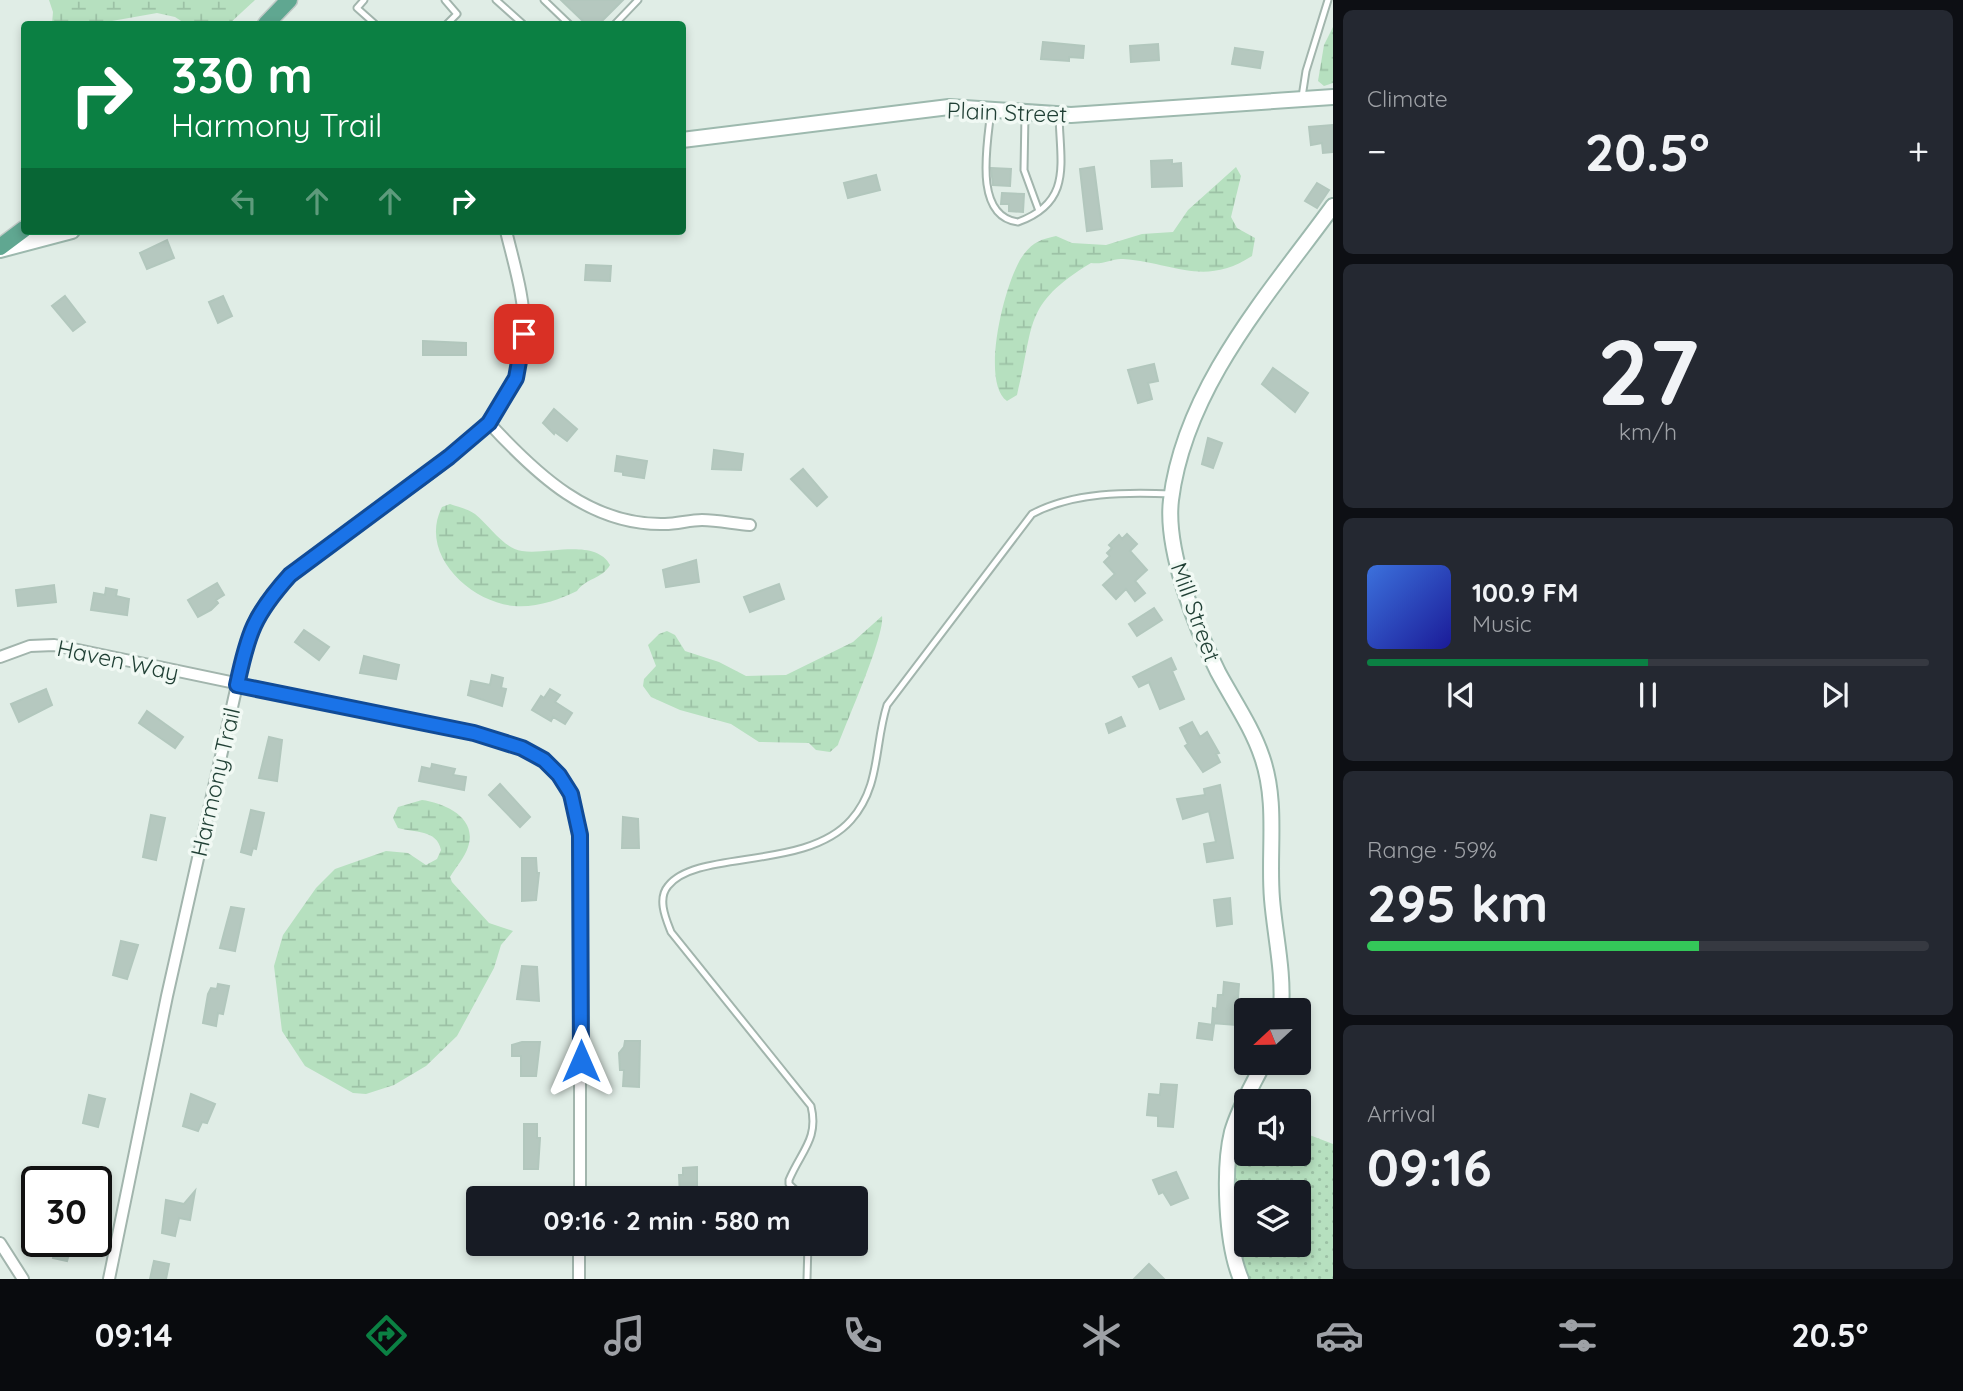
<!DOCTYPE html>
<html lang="en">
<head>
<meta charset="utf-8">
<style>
  body { margin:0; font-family:Quicksand,sans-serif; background:#242831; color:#f1f3f6; height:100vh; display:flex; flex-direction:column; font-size:26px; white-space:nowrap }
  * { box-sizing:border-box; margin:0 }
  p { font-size:23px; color:#9ea1a6 }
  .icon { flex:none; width:38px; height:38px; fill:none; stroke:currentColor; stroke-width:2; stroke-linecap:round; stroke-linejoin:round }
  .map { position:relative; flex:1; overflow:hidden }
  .side { display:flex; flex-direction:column; gap:10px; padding:10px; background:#0d0f14; width:630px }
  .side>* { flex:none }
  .guide { position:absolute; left:21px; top:21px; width:665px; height:214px; border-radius:7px; box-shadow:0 4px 10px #0003; background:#0b8043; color:#fff; overflow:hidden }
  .needle { width:46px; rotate:248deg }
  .controls { position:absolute; left:1234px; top:998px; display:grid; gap:14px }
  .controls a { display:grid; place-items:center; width:77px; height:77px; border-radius:7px; background:#171b24; box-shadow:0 4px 10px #0003; font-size:35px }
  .speed { position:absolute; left:21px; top:1166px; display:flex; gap:14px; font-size:35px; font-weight:700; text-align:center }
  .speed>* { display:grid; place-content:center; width:91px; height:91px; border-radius:50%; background:#171b24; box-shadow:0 4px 10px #0003; line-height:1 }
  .speed .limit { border:4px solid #111; border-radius:10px; background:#fff; color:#111 }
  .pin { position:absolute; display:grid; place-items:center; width:60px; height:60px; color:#fff; margin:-30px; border-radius:14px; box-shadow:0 4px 10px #0006 }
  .me { position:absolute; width:77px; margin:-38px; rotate:0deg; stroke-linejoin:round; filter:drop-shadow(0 0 5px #0008) }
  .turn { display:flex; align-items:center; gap:24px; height:147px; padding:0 35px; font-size:32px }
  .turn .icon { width:91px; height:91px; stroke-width:2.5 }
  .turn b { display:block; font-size:49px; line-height:60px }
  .lanes { display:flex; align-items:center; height:66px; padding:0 35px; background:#0003; justify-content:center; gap:35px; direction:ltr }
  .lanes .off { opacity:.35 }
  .big { font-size:52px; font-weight:700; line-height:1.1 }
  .side .card { flex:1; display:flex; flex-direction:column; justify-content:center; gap:10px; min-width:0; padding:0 24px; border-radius:10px; background:#242831 }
  .side .dial { align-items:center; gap:0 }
  .dial b { font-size:91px; line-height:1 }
  .song { display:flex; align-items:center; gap:21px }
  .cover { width:84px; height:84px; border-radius:10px; background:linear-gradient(135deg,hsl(220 70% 55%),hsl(240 70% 35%)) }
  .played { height:7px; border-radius:4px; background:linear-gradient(90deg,#0b8043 50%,#363941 50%) }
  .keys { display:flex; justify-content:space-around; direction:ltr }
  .heat { display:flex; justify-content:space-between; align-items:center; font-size:38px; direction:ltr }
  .charge { height:10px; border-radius:5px; background:linear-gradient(90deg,#34c759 59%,#363941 0) }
  .trip { position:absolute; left:466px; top:1186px; width:402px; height:70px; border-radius:7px; background:#171b24; box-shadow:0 4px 10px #0003; font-weight:700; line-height:70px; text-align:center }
  .tab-bar { display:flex; height:112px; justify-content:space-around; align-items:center; background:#090b0e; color:#9ea1a6 }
  .tab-bar .icon { width:49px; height:49px }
  .tab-bar .selected { color:#0b8043 }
  .tab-bar b { font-size:32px; color:#f1f3f6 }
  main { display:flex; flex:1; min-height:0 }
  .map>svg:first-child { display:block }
</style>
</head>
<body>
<main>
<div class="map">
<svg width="1333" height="1279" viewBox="0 0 1333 1279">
  <defs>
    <pattern id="grass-dots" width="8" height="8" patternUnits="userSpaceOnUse" patternTransform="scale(1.75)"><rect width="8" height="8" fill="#b6e0bf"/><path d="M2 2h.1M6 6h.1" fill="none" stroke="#9cc1a5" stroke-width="1.8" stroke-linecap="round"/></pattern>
    <pattern id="wetland-marsh" width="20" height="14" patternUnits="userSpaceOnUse" patternTransform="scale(1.75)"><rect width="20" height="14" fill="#b6e0bf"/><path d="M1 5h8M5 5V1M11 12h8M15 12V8" fill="none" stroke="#9cc1a5"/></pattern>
  </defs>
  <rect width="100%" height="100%" fill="#e0ede6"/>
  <path fill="url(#grass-dots)" fill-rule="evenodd" d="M1246,1118V1153H1298L1299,1131L1333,1144V1279H1247C1233,1242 1230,1154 1246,1118ZM1246,1192H1298V1244H1246Z"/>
  <path fill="url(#wetland-marsh)" d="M49,0H255L229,24H186L175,17L157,13L95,24H52L53,12Z
    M1333,27V83L1324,86L1318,81L1324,45Z
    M1236,167L1241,176L1231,217L1237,228L1255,238L1252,256C1204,287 1175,263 1123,259C1112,258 1104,265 1091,263C1022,305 1035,324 1017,395L1007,401C979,382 1006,276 1024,254C1033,242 1042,239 1056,236L1072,243L1106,245L1142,234L1173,232L1188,210Z
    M450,504C458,507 468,509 475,514C490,526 503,548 522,551C548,555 595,538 610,565C602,579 586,578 577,591C558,600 536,608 514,606C470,602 418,554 442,507Z
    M882,616C885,635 847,721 838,745L830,752L816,750L809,743L759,742L731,724L680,710L651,697L643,686L644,679L656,666L648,645L659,634L667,631L675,635L685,651L719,662L746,676L786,675L853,642Z
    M422,800C445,803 478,818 468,847C465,857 456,867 450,877L452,882L489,923L513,931L501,945L494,968L457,1036L426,1066L394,1085L366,1094L353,1093L305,1066L282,1031L274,966L283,935L316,888L335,869L386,851L408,853L426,865L437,859L441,850C437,829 414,833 398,828L393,818L398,807Z"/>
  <path fill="#b5c8bf" stroke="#b2c7bd" stroke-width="2" d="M561,0H623L599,24H586Z
    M1043,42L1084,46L1083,58L1069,57V61L1041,59Z
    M1158,44L1159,60L1131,62L1130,46Z
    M1235,48L1263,52L1260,68L1232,64Z
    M1333,125V152L1323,153L1322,143L1311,145L1309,127Z
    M1172,160V164L1181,163L1182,186L1152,187L1151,161Z
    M1094,167L1102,229L1087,231L1080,169Z
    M991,168L1011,169L1010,186L993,185Z
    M876,175L880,190L848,198L844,183Z
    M1317,183L1329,190L1317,208L1305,201Z
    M1002,193L1024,194L1023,212L1009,211V204H1001Z
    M167,240L174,258L147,269L140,253Z
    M586,265L611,266L610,281L585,280Z
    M65,296L85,322L73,331L52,306Z
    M223,296L232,316L218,323L209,302Z
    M423,341L466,343V355H423Z
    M1154,364L1158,381L1148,383L1152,399L1138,403L1128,370Z
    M1273,368L1308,393L1295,412L1262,384Z
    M554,409L577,429L567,441L555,432L554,434L543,423Z
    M1208,438L1222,443L1213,468L1202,464Z
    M714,450L743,454L741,470L712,469Z
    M617,456L647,461L644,478L623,475V472L615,471Z
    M803,469L827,497L817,506L791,479Z
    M1127,534L1137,544L1130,551L1147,570L1135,581L1145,593L1135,601L1126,589L1116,599L1103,585L1115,574L1104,562L1110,556L1107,553L1112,548L1109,545L1119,535L1122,539Z
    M696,560L699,582L666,587L663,570Z
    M217,583L224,595L216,600L218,603L211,610L198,617L188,600Z
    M779,584L784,599L750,612L744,597Z
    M54,585L56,602L18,606L16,590Z
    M106,588L117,590L116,596L129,599L127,615L91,610L94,593L105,595Z
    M1154,608L1162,620L1137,636L1129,624Z
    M304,630L329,647L319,660L295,642Z
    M364,656L399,665L396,679L360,673Z
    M1171,658L1176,669L1172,671L1184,699L1160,709L1149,682L1139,687L1133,677Z
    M492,675L503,678L501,688L506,689L502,706L468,695L471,681L490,685Z
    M46,689L52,705L19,722L11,704Z
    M550,689L560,695L555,702L572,713L565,724L553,717L551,721L532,710L541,696L544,698Z
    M147,711L183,737L175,748L139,723Z
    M1121,717L1125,726L1109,733L1106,724Z
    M1192,722L1200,737L1207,732L1219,753L1216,754L1220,762L1203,772L1185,746L1188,744L1180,728Z
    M269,737L282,740L277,781L259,778Z
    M432,764L455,769L453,775L466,777L464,790L419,781L422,767L431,769Z
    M500,784L530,817L520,827L489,795Z
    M1220,785L1233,858L1207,862L1204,844L1216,842L1209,811L1183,819L1177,799L1205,795L1204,789Z
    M251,810L264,813L256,849L253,848L251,855L241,852Z
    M151,815L165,818L156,860L143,857Z
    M623,817L638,819L639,848H622Z
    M522,858H536L537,873H539L536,900L522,901Z
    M1230,898L1232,924L1217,926L1214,900Z
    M231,907L244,909L235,951L220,948Z
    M121,941L138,945L127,979L113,975Z
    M522,966L537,967L539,1001L517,999Z
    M1224,982L1239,984L1236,1025L1212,1023L1213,1008L1217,1009L1218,995H1223Z
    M218,984L229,986L223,1014L218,1013L216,1026L203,1023L208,994L211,988L217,989Z
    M1199,1023L1214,1025L1212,1040L1197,1038Z
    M625,1041H640L639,1087L623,1086L624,1070H620L619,1053L624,1047Z
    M522,1042H540L536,1076H521V1056H512V1045Z
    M1161,1084L1177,1085L1173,1127L1158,1126V1116L1147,1115L1149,1094L1160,1095Z
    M191,1094L215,1104L207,1123L202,1122L198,1131L183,1126Z
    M89,1095L105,1099L98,1127L83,1123Z
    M524,1124H537V1138H540L538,1169H524Z
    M697,1167V1197L683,1199L680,1196L679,1175H683V1168Z
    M1176,1172L1188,1198L1171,1205L1163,1192L1159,1194L1153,1180Z
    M195,1191L190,1220L179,1218L175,1236L162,1233L166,1200L184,1204Z
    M57,1241H73L67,1261L53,1258Z
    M154,1261L169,1264L166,1279H150Z
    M1149,1264L1164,1279H1134Z"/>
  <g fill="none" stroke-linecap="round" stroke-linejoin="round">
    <g stroke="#a2b5ad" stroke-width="9">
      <path id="lane" d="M364,0L357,8L375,24
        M445,0L457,14L447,24
        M496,0L523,24
        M544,0L569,24
        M615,24L638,0
        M1302,97L1306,71L1328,0
        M991,110C988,141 972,216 1018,222C1073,202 1060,163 1059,115
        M1025,114L1024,170L1039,211
        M805,1199L789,1184V1180C801,1151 819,1139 811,1106L671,932C666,919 657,899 668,886C697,849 806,871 851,820C881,786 874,746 887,705L1032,514C1073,492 1127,492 1172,494
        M807,1279L808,1244"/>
    </g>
    <g stroke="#a2b5ad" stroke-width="14">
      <path id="street" d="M489,423C536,474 590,526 665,524C677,524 690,520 702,520C718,520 735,524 750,525
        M0,657L30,646L54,645L474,733C542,754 566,761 580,835V1199
        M0,1243L23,1279
        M109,1279L167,996L246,645C250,634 253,621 260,611C326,514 517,464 524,336C526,302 514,264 506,231
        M579,1279V1244"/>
    </g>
    <g stroke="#9db9ae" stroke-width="18">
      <path id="secondary" d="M682,140L949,107L1071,115L1333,97
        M0,250L72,231
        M1281,1010C1284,972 1275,936 1272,899C1268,852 1278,803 1262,757C1252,727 1233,700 1218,672C1196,628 1165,550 1171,500C1185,387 1269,294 1333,206
        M1241,1279C1226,1244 1223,1169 1232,1132C1239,1107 1253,1085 1264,1062"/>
    </g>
    <g stroke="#c0c9c6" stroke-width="19">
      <path id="primary" d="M266,24L289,0
        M0,247L24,229"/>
    </g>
    <use href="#lane" stroke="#fff" stroke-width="5"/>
    <use href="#street" stroke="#fff" stroke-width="10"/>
    <use href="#secondary" stroke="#fff" stroke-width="14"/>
    <use href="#primary" stroke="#60a791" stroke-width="16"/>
  </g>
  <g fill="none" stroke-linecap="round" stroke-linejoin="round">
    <g stroke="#114b97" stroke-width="18">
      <path id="route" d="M524,334L516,378L489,423L449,457L290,575C254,615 248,633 237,685L474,733L522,748L544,760L559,775L571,794L580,835L581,1061"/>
    </g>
    <use href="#route" stroke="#1a73e8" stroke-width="12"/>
  </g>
  <g text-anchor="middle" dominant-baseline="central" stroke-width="7" stroke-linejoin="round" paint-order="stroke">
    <g font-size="23" fill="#1f3f34" stroke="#f1f9f4">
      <text transform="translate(1007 112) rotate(2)">Plain Street</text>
      <text transform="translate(1196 612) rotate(70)">Mill Street</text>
      <text transform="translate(118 660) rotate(12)">Haven Way</text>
      <text transform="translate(215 782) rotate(-77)">Harmony Trail</text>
    </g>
  </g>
</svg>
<div class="controls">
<a><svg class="needle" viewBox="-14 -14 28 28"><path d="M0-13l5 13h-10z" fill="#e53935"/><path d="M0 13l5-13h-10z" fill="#9ea1a6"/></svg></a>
<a><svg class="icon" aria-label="sound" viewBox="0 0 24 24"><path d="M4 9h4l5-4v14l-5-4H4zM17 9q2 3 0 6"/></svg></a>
<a><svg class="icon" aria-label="layers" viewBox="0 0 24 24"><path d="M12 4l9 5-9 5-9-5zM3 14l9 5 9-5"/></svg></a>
</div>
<div class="speed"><div class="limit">30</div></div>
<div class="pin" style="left:524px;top:334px;background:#d93025"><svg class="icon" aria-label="arrive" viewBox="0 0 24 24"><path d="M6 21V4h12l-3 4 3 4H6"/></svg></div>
<svg class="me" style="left:581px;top:1061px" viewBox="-20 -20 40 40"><path d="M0-17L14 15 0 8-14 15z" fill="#1a73e8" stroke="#fff" stroke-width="4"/></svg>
<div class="trip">09:16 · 2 min · 580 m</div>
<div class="guide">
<div class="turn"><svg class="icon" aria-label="right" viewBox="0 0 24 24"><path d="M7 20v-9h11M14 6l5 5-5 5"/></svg><div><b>330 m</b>Harmony Trail</div></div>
<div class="lanes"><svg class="icon off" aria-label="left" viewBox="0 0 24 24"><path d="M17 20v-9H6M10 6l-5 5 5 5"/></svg><svg class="icon off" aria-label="ahead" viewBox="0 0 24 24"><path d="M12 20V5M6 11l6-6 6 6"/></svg><svg class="icon off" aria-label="ahead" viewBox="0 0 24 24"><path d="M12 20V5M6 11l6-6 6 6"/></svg><svg class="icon" aria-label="right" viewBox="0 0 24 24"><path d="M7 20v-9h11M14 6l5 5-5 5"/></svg></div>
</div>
</div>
<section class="side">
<div class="card"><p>Climate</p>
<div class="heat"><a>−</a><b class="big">20.5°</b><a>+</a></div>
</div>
<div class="card dial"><b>27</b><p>km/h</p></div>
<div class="card">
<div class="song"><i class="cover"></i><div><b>100.9 FM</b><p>Music</p></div></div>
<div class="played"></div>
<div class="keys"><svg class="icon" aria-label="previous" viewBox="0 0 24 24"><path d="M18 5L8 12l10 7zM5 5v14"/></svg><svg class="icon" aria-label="pause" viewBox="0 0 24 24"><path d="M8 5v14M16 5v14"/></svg><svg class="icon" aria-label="next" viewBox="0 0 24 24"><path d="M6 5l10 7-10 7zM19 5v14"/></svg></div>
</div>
<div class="card"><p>Range · 59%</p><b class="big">295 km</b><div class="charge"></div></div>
<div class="card"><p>Arrival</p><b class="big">09:16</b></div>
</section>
</main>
<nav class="tab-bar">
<b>09:14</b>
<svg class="icon selected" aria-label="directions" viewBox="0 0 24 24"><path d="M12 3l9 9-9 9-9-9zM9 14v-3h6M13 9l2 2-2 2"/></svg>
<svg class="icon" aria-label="music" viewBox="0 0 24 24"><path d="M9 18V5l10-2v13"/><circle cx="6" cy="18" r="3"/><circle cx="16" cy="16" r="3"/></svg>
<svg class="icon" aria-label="phone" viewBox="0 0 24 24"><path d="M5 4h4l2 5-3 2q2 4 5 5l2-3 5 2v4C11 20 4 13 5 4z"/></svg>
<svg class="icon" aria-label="climate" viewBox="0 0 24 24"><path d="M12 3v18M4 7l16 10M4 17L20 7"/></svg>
<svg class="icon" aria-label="car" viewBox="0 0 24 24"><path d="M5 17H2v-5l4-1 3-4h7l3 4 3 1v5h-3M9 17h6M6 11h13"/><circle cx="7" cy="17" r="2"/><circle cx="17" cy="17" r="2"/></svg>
<svg class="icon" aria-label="filters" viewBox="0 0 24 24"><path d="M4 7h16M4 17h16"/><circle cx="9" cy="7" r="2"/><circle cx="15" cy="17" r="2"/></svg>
<b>20.5°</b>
</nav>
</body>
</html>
